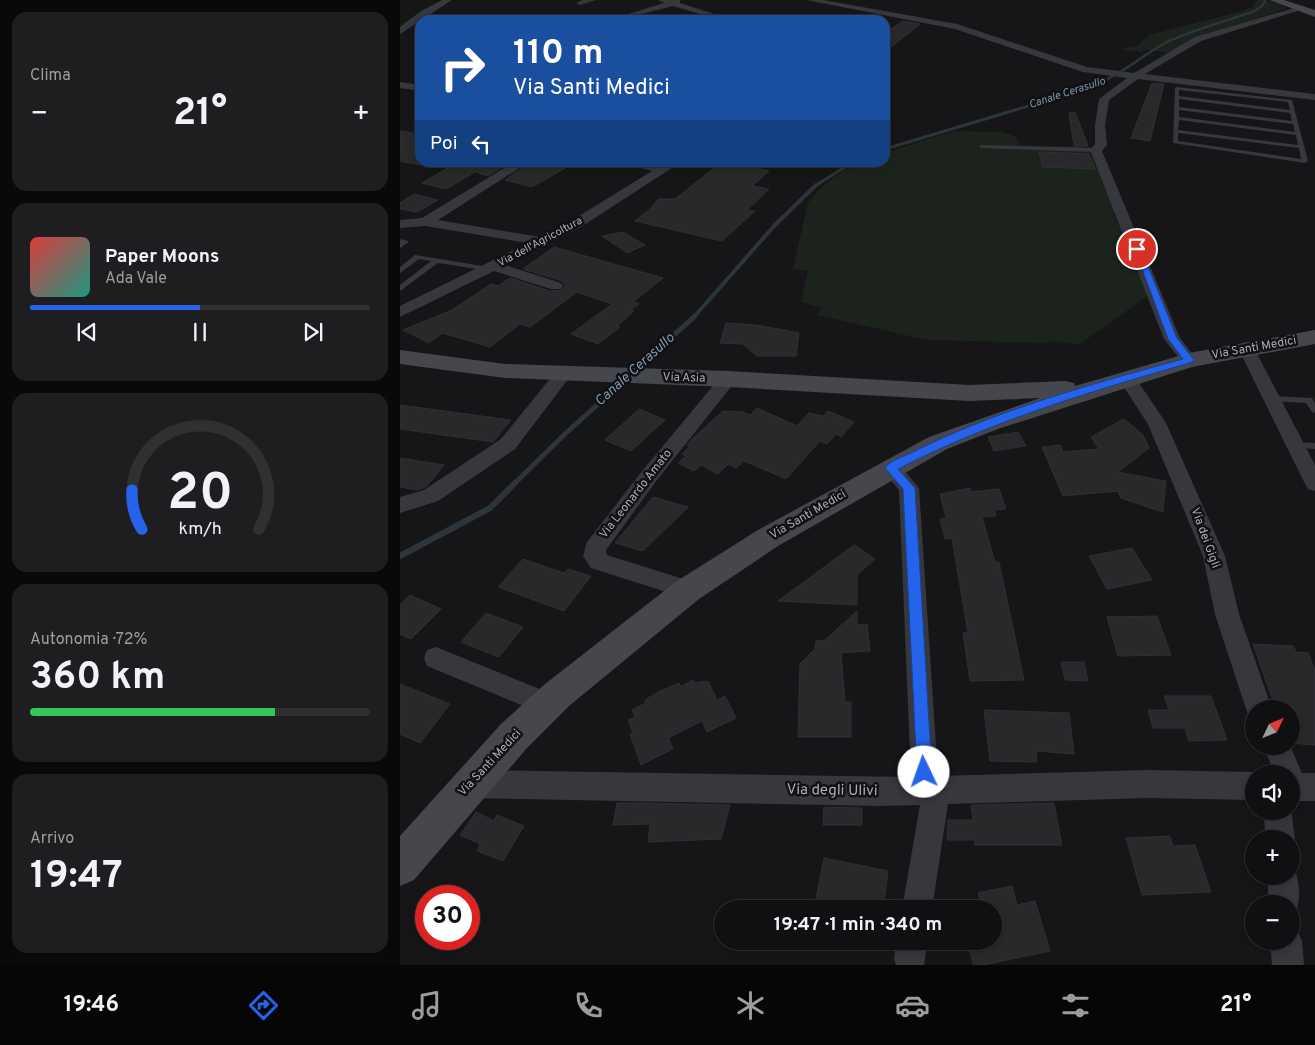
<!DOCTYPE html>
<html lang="it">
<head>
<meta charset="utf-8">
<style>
  body { margin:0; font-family:Overpass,sans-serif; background:#1e1e20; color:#f1f3f6; height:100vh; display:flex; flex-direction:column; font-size:19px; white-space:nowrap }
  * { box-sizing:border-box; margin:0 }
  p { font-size:16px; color:#9c9d9f }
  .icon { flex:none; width:28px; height:28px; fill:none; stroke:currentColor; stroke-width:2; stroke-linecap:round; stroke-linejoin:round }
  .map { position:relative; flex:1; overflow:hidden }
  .sheet { display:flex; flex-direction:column; gap:12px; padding:12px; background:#09090a; width:400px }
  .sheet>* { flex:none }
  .banner { position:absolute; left:15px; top:15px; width:475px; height:152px; border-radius:15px; box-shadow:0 2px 8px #0003,0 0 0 1px #303032; background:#1a4fa0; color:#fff; overflow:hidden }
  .needle { width:32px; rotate:47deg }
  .buttons { position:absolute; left:845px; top:700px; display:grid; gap:10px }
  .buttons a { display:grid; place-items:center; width:55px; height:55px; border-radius:50%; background:#101012; box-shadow:0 2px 8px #0003,0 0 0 1px #303032; font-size:25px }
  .speed { position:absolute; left:15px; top:885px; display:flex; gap:10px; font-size:25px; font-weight:700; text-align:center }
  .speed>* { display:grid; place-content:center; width:65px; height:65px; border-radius:50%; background:#101012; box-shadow:0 2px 8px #0003,0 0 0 1px #303032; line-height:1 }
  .speed .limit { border:8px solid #d22; background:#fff; color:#111 }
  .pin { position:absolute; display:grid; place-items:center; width:42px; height:42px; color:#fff; margin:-21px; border:2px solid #fff; border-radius:50%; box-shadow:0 1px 5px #0007 }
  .me { position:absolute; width:55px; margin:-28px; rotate:357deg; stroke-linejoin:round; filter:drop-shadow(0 0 4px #0008) }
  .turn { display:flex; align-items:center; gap:18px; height:105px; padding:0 15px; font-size:22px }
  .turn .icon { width:65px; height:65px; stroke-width:2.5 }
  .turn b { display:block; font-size:35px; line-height:42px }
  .then { display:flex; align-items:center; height:48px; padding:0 15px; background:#0003; gap:10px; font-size:19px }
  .big { font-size:38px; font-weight:700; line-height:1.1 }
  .sheet .card { flex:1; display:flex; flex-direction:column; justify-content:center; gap:8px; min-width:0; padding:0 18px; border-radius:15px; background:#1e1e20 }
  .sheet .dial { align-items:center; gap:0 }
  .dial svg { height:130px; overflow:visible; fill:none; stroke:#303032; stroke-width:7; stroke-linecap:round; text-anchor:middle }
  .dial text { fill:#f1f3f6; stroke:none }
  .song { display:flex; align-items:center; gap:15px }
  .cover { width:60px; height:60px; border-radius:8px; background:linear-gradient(135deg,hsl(0 70% 55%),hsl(170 70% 35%)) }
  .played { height:5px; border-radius:2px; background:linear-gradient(90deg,#2563eb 50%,#303032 50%) }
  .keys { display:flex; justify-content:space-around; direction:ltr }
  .heat { display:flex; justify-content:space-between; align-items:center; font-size:28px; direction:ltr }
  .charge { height:8px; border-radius:4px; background:linear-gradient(90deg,#34c759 72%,#303032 0) }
  .trip { position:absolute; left:314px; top:900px; width:288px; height:50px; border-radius:25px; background:#101012; box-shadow:0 2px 8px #0003,0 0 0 1px #303032; font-weight:700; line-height:50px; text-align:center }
  .dock { display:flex; height:80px; justify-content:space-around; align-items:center; background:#060607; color:#9c9d9f }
  .dock .icon { width:35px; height:35px }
  .dock .on { color:#2563eb }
  .dock b { font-size:22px; color:#f1f3f6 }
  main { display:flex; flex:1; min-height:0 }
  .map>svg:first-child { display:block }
</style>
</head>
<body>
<main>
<section class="sheet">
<div class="card"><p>Clima</p>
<div class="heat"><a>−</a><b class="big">21°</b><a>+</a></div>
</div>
<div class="card">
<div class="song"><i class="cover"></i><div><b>Paper Moons</b><p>Ada Vale</p></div></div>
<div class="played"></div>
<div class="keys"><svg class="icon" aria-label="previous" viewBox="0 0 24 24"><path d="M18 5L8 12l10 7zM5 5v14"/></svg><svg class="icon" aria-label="pause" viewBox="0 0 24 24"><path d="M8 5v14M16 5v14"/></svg><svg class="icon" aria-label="next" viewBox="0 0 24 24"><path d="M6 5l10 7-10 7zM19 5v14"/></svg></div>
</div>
<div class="card dial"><svg viewBox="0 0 100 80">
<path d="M14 69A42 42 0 1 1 86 69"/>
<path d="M14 69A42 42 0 0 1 8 45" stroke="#2563eb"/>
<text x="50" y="56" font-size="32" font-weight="700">20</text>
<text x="50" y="72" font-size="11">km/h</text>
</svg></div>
<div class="card"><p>Autonomia · 72%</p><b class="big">360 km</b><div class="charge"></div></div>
<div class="card"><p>Arrivo</p><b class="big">19:47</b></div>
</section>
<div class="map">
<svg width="915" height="965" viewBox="0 0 915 965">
  <rect width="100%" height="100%" fill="#161618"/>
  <path fill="#1c231d" d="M858,0H867L887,8L837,26L809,34L771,54L747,49L742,52L720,49L737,46L749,35L843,11L852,7Z
    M554,131L603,132L616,137L619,145L685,147L687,151L690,152L715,213L712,214L717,219L715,221L719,224L749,295L680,344C668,345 656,338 646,343L527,340L417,315L422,308L401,302L408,271L393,269L408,203C419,188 442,168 461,163C468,161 478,163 485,162V153Z"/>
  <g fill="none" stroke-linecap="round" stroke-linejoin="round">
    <path stroke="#2c353c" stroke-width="2.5" d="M701,82C725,72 744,54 767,42C795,29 826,21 855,11L863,5L865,0"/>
    <path stroke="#2c353c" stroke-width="3" d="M485,149L685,89L704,81
      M415,186L453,162"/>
    <path stroke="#2c353c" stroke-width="4" d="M294,317L374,226L416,185"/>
    <path stroke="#2c353c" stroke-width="5" d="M233,372L295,316
      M114,484L166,433L226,379"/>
    <path stroke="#2c353c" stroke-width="6" d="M0,556L90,508L115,483"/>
  </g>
  <path fill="#29292c" stroke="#303034" d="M503,21L520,24L485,52V33Z
    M752,83L764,84L750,141L731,138Z
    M675,112L688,146H674L669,113Z
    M0,131L20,134V165L0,161Z
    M639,152L689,154L695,169L643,167Z
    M58,162H110L88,176L75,172L46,189L22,183Z
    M131,162H176L132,187L105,180Z
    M322,162H332L369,171L352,186L369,189L347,210L355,211L322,241L235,221L250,209L258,199H275Z
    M14,194L38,200L17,212L0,209V203Z
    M223,232L245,245L227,253L202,236Z
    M154,247L263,278L233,302L239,304L231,310L234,311L217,326L220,327L198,344L171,334L212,304L177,292L130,327L120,324L90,347L42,333L29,343L3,330L52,310L91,284L98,286L110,278L150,291L163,290L165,285L162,281L123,269Z
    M326,323L357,325L399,333L396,356H357L343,344L320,343Z
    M0,405L111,420L93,442L0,429Z
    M357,408L397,426L409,413L424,416L428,411L454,422L441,437L436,434L427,444L420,441L386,479L344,461L336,468L328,464L318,474L301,465L294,471L278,463L286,456L282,454L290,446L287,445L292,439L323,411L342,412L350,415Z
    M239,409L265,420L231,451L205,440Z
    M724,419L743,435L749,448L718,472L766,481L763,512L721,498L718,491L663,496L642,447L660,445L663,452L699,449L691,437Z
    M618,432L626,446L594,451L588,437Z
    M0,458L44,465L27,486L18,490L0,487Z
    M570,488L571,492L599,489L606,509L594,510L596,516L582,517L595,562H599L624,680L570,681L563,633H568L552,538L545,539L540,519L546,518L540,494Z
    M253,497L288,507L243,551L215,543Z
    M454,545L475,559L457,575V605L378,601Z
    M732,548L752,580L707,589L689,556Z
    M123,559L164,573L168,569L191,576L164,611L98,587Z
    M10,595L41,609L11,639L0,634V605Z
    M457,611V625L467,624L470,651L441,653L445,702H451V737H398L400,664L415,649L416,641L425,640Z
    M86,613L123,627L99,657L61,642Z
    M757,616L771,655L718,656L707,617Z
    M853,644L893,646L896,652L908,653L915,670V745L891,743V709H876Z
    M661,662H684L688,681L665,680Z
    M293,680L295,683L308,681L317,700L325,696L336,718L307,732L302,721L268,738L273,749L241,765L230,734L233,733L228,720L235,717L232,710L246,703L245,700L258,692L279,683L281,687Z
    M0,684L50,704L20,743L0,734Z
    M764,696H811L827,740L789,741L785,728H753L748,710H769Z
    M584,710L669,713L674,754L636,751L637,762L590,761Z
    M217,803H243L330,805L321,839L248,842L250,824L213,825Z
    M654,803L662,845H575V840H547L548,820H573L571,805Z
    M424,807L462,808V825H423Z
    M76,812L94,821L97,815L124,826L103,861L77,851L80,844L60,835Z
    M770,836L773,846L795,845L811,892L742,895L726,838Z
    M424,858L488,871L483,909H414Z
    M612,886L617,905L635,901L650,951L583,965H573L568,941H592V909H582L578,893Z"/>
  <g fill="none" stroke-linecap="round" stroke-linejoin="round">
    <path fill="#37383d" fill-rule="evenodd" d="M777,87L892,100L908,161L905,163L773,143L775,88ZM779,90L888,102L890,110L779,96ZM779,99L890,113L892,121L779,107ZM779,110L893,124L895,132L779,117ZM779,120L896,135L898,145L778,130ZM778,133L899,148L901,159L778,141Z
      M580,145L696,148L699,150L696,152L582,148L580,147Z
      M0,239L8,241L9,242L0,248Z
      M15,255L89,267L93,269L89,271L38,263L0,291V285L31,261L19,259L0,273V267Z
      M872,396L912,398L915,403V413L912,412L906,403L869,401L868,399L869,397Z
      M895,442L915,443V449L892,447L890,445Z"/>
    <path fill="#37383d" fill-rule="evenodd" d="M42,0H52L0,34V27L21,11Z
      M183,0H196L180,5L176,3Z
      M258,0H280V3L333,20H320L273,6L226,18L222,16L264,3Z
      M406,0H423L557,24L687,67L734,73L795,37L901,6V10L801,41L745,74L915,94V100L738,79L709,100L705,125L707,145L702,151L780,338L797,360L795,364H783L764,339L690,150L695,144V125L699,99L727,78L683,72L555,29Z
      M0,82L20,85V91L0,88Z
      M114,162H129L38,220L140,237L171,221L252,171L219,162H244L260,166L266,162H281L181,227L105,265L161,283L163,286L161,289H151L94,271L0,317V306L128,243L25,226L0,228V220L22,218Z
      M847,345L853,346L855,350L915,465V491L908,489L905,484L839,350L841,346Z
      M163,369L169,370L172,374L115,449L38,501L0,513V497L24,490L101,439L157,370Z
      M328,373L334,375L337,379L334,383L257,480L206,550L207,555L296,583L299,590L296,597L288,599L191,568L183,556L187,542L243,470L322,375Z
      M727,373L733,374L766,423L825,556L839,614L872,709H854V719L850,718L846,709L815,614L803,556L748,424L718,378L721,374Z
      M491,461L498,463L519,488L538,776L748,770L854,772L858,774H854V800L748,798L548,804L532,909H502L520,805L480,806L70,798L60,794L56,784L60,774L70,770L511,777L499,490L481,468L484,463Z
      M36,647L157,696L161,704L157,712L148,716L27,666L24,658L27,650Z
      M863,746H890L902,773H915V801H891V774H875Z
      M891,809L895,839L891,847V839H865L864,811H891Z
      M891,865C901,877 901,901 895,915L891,916V904H869L867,876H891Z
      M891,927L897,930L902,941L904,965H872L870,941H891Z
      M496,941H528L524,965H496L494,959Z"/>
    <path fill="#45474d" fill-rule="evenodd" d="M869,0H884L915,10V17Z
      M915,330V344L792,367L598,429L547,449L378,546L299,599L169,706L127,748L14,880L0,886V836L101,724L145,684L277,581L358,530L529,437L640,398L569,401L328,387L105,378L0,364V350L105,364L328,371L569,385L665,381L674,383L675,386L789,353Z"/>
  </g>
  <path fill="#2563eb" stroke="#184099" d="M734,247L741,249L777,338L794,360L793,362C692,391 591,421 498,469L515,488L532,772L530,777L524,779L519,777L517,772L503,489L485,468C490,460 503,457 511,453C596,410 692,384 783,359L768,339Z"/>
  <g text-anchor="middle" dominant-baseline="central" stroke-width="5" stroke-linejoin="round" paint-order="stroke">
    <g font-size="11" font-style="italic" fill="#7f9bb3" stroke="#111113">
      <text transform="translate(667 93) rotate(-18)">Canale Cerasullo</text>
    </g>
    <g font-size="11" fill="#a8adb8" stroke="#111113">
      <text transform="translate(140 242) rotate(-28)">Via dell'Agricoltura</text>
    </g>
    <g font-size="12" fill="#a8adb8" stroke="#111113">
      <text transform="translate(854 348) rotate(-10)">Via Santi Medici</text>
      <text transform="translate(284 378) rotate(2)">Via Asia</text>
      <text transform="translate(236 494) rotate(-52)">Via Leonardo Amato</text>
      <text transform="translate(408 515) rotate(-30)">Via Santi Medici</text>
      <text transform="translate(805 538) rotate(70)">Via dei Gigli</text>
      <text transform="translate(90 763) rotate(-47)">Via Santi Medici</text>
    </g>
    <g font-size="14" font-style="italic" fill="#7f9bb3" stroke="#111113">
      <text transform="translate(235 370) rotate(-42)">Canale Cerasullo</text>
    </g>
    <g font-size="15" fill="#a8adb8" stroke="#111113">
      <text transform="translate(432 791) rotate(1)">Via degli Ulivi</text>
    </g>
  </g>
</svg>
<div class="buttons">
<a><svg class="needle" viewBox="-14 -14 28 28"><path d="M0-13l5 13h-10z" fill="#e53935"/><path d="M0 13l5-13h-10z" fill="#9c9d9f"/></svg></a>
<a><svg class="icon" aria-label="sound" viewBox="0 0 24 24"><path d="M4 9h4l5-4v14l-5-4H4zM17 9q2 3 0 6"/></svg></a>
<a>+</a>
<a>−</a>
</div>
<div class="speed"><div class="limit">30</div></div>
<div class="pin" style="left:737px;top:249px;background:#d93025"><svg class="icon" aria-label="arrive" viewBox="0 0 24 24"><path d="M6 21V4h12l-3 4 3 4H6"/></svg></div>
<svg class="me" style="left:524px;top:772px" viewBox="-20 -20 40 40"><circle r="19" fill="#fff"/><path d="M0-13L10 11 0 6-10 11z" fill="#2563eb"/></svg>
<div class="trip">19:47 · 1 min · 340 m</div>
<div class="banner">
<div class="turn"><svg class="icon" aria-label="right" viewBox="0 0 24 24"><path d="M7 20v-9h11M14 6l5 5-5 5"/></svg><div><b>110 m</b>Via Santi Medici</div></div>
<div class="then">Poi<svg class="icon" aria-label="left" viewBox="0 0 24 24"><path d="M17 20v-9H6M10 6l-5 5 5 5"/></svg></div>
</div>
</div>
</main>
<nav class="dock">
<b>19:46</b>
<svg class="icon on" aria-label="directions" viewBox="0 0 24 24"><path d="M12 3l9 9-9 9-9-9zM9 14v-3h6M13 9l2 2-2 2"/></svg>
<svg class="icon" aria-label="music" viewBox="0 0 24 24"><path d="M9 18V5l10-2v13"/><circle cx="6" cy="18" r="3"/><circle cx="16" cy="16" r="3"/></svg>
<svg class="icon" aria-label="phone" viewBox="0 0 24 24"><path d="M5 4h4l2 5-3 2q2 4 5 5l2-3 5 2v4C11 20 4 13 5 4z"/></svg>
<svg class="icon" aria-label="climate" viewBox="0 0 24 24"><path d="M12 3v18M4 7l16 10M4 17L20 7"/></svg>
<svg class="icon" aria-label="car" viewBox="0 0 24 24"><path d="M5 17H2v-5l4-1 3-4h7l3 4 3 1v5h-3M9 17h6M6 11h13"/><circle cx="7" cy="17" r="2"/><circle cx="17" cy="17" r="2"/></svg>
<svg class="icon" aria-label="filters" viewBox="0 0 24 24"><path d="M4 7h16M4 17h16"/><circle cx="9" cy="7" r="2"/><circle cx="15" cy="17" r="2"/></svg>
<b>21°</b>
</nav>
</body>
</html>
